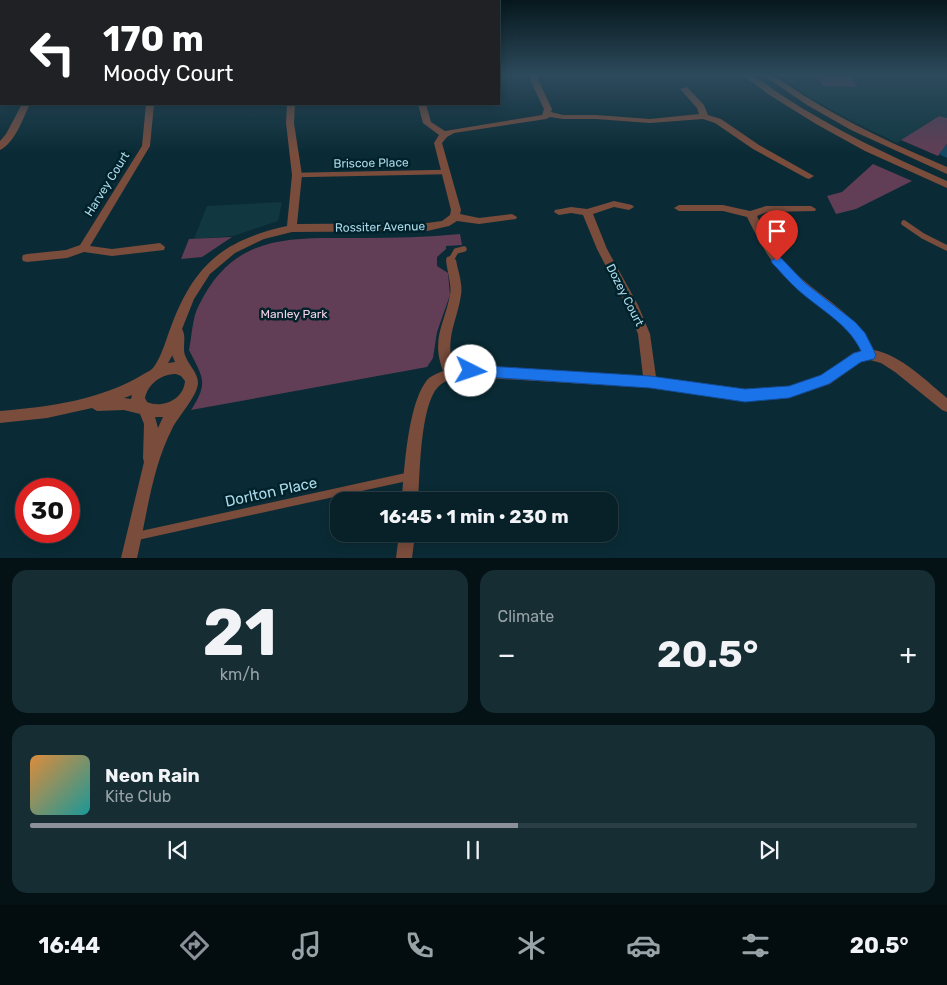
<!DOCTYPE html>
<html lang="en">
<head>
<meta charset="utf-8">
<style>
  body { margin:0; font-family:Rubik,sans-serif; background:#162d34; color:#f1f3f6; height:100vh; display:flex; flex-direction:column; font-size:19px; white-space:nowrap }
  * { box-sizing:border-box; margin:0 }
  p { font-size:16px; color:#98a3a8 }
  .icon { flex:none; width:28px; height:28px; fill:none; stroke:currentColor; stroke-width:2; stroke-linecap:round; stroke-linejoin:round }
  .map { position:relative; height:558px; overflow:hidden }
  .details { display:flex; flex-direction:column; gap:12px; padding:12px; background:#041216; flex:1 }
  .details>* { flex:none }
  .hud { position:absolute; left:0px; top:0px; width:500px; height:105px; box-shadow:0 2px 12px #0003,0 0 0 1px #293e45; background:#202124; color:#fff; overflow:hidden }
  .speed { position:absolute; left:15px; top:478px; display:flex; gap:10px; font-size:25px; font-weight:700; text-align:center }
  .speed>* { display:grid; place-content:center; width:65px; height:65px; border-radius:50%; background:#082028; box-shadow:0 2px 12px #0003,0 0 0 1px #293e45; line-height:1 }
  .speed .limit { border:8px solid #d22; background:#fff; color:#111 }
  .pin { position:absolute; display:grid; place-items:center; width:42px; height:42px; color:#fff; margin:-51px -21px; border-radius:50% 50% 50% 0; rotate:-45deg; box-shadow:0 0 5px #0007 }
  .pin .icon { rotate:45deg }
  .me { position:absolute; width:55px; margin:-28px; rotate:94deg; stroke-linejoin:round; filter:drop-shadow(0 0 4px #0008) }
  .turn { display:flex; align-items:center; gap:18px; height:105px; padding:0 20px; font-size:22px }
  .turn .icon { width:65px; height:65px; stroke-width:2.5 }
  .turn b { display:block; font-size:35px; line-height:42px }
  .big { font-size:38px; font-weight:700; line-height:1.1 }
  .details .card { flex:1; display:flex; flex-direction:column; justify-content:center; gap:8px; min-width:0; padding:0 18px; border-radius:15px; background:#162d34 }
  .details .dial { align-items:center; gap:0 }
  .dial b { font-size:65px; line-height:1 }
  .song { display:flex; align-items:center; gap:15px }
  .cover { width:60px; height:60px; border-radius:8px; background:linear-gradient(135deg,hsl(30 70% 55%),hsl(180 70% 35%)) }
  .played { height:5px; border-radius:2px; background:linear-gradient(90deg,#8c9099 55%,#293e45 55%) }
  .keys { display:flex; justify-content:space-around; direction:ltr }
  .heat { display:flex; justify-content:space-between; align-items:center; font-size:28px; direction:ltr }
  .details .tiles { flex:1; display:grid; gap:12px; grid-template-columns:1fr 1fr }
  .card:last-child { grid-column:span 2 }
  .trip { position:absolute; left:330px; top:492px; width:288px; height:50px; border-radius:15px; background:#082028; box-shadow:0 2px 12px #0003,0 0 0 1px #293e45; font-weight:700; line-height:50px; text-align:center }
  .menu { display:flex; height:80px; justify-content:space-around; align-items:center; background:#030d10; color:#98a3a8 }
  .menu .icon { width:35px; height:35px }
  .menu .active { color:#8c9099 }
  .menu b { font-size:22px; color:#f1f3f6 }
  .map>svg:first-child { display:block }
</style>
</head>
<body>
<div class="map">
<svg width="947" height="558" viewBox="0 0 947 558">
  <rect width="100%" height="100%" fill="#0a2b35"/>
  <path fill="#113741" d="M778,75H947V118L938,116L897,143L850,120L811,98Z
    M282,202L278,221L233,236L194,239L207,206Z"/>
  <path fill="#613e55" d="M815,75H849L858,87L823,86Z
    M939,116L947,118V144L938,156L901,140Z
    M873,164L912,181L856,209L836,214L827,196L842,192Z
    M460,234L462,245L446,246V249L437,257V266L448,273L450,295L437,332L433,358L427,367L191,410C209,382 203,378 189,350C192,336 192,318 199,305C235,232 291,238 362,238C395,238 427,237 460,234Z
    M232,237L202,257L181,259L189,239Z"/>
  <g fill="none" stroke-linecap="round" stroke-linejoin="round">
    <path stroke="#7a4c3c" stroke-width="4.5" d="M297,175L445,172"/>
    <path stroke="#7a4c3c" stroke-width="5.5" d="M904,223L923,236L947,248
      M451,260L456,251L464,249"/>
    <path stroke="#7a4c3c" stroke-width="8" d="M137,536L411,476"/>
    <path fill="#7a4c3c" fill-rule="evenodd" d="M528,75H536L552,109L551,112L563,115H596L650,119L699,114L697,108L680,89L687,87L704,105L708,115L721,119L759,145L814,176L809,179L806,178L753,149L715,123L703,119L650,123L596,119H563L550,117L546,119L454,133L447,137L442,143L461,210L460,214L479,218L512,214L517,217L516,219L479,224L457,221L449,226L427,231L292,232L264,239L235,253L210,274L194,299L182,329C187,337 182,347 185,355C188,365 198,372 198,383C197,397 179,415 172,429C152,468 147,515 137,558H121L144,462L143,458L144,424L140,414L124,410L97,411L92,408L47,418L0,423V411C48,407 101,400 142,375C145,373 150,371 152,369C161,360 167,336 172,324C195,264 224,240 287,226L292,175L286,123L287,104H295L294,123L302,175L297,224L427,223L442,221L450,215L451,210L434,143L439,135L423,123L418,104H426L431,122L445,131L542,115L544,109ZM172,355L175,362L168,363L172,356ZM176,374L181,376L185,381C184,399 163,409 147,402L145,398C148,384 161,374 176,374ZM132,395L131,399L124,398ZM155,417H163L158,428Z
      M0,92H1V96H0Z
      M22,104H30C23,118 15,143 0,150V141L6,134Z
      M146,104H154L150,146L90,246L112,249L160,243L165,247L164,250L112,256L84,252L67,258L27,262L23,261L22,258L23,255L27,254L66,250L80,245L142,146Z
      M614,201L632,205L634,207L629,210L614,207L593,214L607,249L638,305L650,334L656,377L745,389L789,386L821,376L853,353L862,351C848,320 813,304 790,282C770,263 759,241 747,217L723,211H679L674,208L679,205H723L750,211L766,206H811L816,209L815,211L767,212L757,216C766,235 775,253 790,268C819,297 855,312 874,350C902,356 925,380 947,398V412L942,410L895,372L881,363L870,360L861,362L830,384L789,398L745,401L650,388L471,377C460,378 446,378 438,387C420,406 420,474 418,501H402C404,471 408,399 429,378C433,375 438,373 443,371C431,338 444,326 450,295C452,285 447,271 446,260L447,257L451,256L456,260C458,271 463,284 461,295C457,322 444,339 454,367L471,365L643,376L638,334L626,305L597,249L583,215L571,213L559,215L554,212L555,210L571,207L587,209Z
      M399,534H415L412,558H396Z"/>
    <path fill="#7a4c3c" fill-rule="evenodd" d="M743,75C758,75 770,88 783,96C835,130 890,156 947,181V188L865,151L816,124L768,94Z
      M763,75C778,75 790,87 803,95C849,124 898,146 947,167V174L851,130L807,105Z"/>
  </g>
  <path fill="#144763" d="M947,144V158L939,154Z"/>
  <linearGradient id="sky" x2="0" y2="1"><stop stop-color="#06181d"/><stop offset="0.49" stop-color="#2d4a5c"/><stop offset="1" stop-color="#2d4a5c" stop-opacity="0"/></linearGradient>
  <rect width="947" height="153" fill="url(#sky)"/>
  <path fill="#1a73e8" stroke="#114b97" d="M777,257L781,258L805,283L855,322L865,333L876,355L874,359L861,362L829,384L789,398L745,402L650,388L471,376L466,375L464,371L466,367L471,365L650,376L745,389L789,386L821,375L854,353L861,351C848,323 820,310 797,289C789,282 781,272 773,264L771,261Z"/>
  <g text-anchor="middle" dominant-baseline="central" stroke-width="5" stroke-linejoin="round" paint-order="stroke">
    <g font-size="12" fill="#addaea" stroke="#01222b">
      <text transform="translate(371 163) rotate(-1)">Briscoe Place</text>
      <text transform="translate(107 184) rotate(-58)">Harvey Court</text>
      <text transform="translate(380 227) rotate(-1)">Rossiter Avenue</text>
      <text transform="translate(625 295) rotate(63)">Dozey Court</text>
    </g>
    <g font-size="12" fill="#f6d3e8" stroke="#01222b">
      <text x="294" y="314">Manley Park</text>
    </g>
    <g font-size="15" fill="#addaea" stroke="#01222b">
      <text transform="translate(271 492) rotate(-12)">Dorlton Place</text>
    </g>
  </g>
</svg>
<div class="speed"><div class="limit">30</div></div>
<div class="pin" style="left:777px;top:261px;background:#d93025"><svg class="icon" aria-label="arrive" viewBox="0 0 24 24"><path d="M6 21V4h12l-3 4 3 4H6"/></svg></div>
<svg class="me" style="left:471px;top:371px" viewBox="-20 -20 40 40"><circle r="19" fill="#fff"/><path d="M0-13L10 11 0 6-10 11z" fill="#1a73e8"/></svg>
<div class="trip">16:45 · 1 min · 230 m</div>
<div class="hud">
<div class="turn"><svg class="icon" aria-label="left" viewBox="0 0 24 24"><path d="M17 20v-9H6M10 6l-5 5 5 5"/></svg><div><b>170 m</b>Moody Court</div></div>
</div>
</div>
<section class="details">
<div class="tiles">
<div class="card dial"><b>21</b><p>km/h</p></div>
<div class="card"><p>Climate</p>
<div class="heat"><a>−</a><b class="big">20.5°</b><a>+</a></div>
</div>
<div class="card">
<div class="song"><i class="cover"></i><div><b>Neon Rain</b><p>Kite Club</p></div></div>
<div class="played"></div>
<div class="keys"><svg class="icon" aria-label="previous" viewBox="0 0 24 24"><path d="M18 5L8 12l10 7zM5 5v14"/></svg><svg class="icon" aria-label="pause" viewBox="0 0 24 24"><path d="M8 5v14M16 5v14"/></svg><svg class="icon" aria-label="next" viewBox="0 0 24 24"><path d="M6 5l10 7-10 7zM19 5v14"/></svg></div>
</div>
</div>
</section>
<nav class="menu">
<b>16:44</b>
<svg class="icon active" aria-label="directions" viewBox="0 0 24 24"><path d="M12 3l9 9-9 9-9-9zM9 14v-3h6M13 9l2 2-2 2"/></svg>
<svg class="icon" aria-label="music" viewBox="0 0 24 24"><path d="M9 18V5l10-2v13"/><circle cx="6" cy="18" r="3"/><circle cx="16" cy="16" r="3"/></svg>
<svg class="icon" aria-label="phone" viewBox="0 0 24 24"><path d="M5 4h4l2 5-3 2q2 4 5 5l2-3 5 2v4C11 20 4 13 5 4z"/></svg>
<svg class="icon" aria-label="climate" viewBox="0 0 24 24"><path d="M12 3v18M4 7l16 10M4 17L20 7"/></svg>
<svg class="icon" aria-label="car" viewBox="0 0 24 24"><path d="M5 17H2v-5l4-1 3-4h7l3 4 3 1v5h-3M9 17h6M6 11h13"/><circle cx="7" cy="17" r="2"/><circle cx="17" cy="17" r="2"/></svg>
<svg class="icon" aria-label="filters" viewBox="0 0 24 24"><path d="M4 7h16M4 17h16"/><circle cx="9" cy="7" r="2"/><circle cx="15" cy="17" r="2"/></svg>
<b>20.5°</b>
</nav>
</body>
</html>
